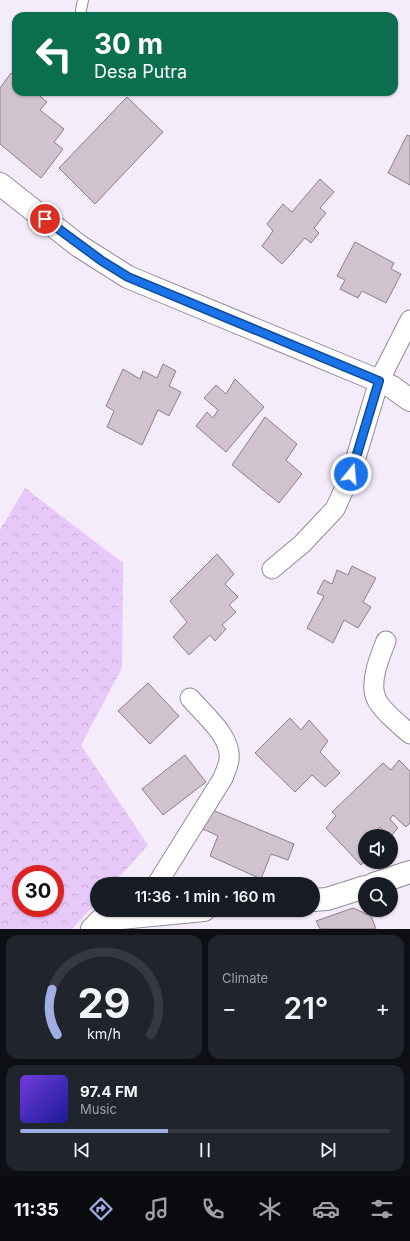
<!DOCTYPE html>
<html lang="en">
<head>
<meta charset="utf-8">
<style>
  body { margin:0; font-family:Inter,sans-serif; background:#20242c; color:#f1f3f6; height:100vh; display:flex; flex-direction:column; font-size:15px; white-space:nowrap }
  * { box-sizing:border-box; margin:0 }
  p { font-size:13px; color:#9ea1a6 }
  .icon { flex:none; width:22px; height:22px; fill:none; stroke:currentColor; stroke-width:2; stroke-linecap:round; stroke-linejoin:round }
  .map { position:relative; height:929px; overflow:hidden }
  .details { display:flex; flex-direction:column; gap:6px; padding:6px; background:#0d0f14; flex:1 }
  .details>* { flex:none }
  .top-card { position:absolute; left:12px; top:12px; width:386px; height:84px; border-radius:12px; box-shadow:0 1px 3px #0004; background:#0b6e4f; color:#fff; overflow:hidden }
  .controls { position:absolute; left:358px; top:829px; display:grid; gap:8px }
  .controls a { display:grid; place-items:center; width:40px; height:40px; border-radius:50%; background:#171b24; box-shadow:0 1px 3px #0004; font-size:20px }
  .speed { position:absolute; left:12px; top:865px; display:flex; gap:8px; font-size:20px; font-weight:700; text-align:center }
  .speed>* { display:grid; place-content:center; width:52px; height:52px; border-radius:50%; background:#171b24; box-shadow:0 1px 3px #0004; line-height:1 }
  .speed .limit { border:6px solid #d22; background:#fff; color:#111 }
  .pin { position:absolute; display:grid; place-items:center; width:34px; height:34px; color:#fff; margin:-17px; border:2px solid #fff; border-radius:50%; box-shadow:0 1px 4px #0007 }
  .me { position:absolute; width:44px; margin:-22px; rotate:17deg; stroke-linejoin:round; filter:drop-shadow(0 0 3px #0008) }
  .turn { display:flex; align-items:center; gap:14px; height:84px; padding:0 16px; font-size:18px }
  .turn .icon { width:52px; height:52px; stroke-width:2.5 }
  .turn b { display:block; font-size:28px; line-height:34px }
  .big { font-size:30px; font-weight:600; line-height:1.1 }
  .details .card { flex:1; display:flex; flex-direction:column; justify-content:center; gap:6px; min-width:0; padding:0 14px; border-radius:12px; background:#20242c }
  .details .dial { align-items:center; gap:0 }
  .dial svg { height:104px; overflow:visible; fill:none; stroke:#363941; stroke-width:7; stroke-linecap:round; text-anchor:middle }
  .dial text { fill:#f1f3f6; stroke:none }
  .song { display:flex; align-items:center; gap:12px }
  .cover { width:48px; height:48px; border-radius:6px; background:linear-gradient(135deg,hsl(260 70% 55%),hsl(240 70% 35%)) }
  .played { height:4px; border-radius:2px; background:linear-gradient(90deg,#a0aee4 40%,#363941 40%) }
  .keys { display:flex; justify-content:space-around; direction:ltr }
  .heat { display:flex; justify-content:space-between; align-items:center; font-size:22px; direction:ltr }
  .details .tiles { flex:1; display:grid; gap:6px; grid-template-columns:1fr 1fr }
  .card:last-child { grid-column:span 2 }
  .trip { position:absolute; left:90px; top:877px; width:230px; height:40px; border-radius:20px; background:#171b24; box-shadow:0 1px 3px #0004; font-weight:600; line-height:40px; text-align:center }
  .menu { display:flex; height:64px; justify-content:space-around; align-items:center; background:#090b0e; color:#9ea1a6 }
  .menu .icon { width:28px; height:28px }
  .menu .active { color:#a0aee4 }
  .menu b { font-size:18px; color:#f1f3f6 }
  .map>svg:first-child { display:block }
</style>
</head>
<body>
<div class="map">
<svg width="410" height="929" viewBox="0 0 410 929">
  <defs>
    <pattern id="forest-crowns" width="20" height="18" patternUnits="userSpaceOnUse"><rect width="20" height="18" fill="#e7c9f9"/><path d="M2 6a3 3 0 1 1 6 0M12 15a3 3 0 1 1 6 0" fill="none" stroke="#c6add6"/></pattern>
  </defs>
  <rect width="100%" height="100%" fill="#f5ecfb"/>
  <path fill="url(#forest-crowns)" fill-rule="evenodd" d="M25,488L123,563L122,668L81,745L148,845L113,884H97V902L72,929H0V530ZM21,874H55V908H21Z"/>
  <path fill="#d1c3ce" stroke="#8c7f89" d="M11,73L16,77V92H35L47,102L40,110L64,129L54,142L63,149L41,178L0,144V88Z
    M127,97L163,132L95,204L59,168Z
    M407,135L410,136V185L388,173Z
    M320,179L334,192L320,208L326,213L314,228L319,233L311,243L305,238L282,264L262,246L273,231L267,224L283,204L292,212Z
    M355,242L394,263L391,269L401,274L386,303L362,291L358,298L340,289L345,280L337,276Z
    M163,364L176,371L169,386L181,392L169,416L158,410L142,445L107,427L114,411L106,406L123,369L140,379L143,371L157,378Z
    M235,379L264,407L226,452L196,426L207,412L213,418L218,410L204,398L216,385L226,394Z
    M265,417L297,444L286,460L302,474L279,503L232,465Z
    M217,554L234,574L225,584L238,597L229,605L236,612L222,625L226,629L215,641L210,635L189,655L173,637L187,622L170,601Z
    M352,566L376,578L363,602L371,607L358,628L344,620L333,643L307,628L324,596L317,593L324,580L332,584L337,570L348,575Z
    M148,683L179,716L150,744L118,711Z
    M290,718L301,730L309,720L328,741L320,752L340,773L325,787L312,775L295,792L255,753Z
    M185,755L206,782L163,815L142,789Z
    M399,760L410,771V823L406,827L393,815L390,819L398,828L391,836H388L380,827L376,832L381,836H365V860L361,865L326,828L336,816L332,812L383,763L391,770Z
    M210,809L294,844L288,860L271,854L261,879L210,856L218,836L199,827Z
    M353,908L371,916L376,929H320L316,921Z"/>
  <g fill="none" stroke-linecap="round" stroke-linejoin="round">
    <g stroke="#938b98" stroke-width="12">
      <path id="lane" d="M81,10L83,0"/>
    </g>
    <g stroke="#938b98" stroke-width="21">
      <path id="street" d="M272,569L302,544L335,509L351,474L379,381L410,320
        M386,641C380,656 369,682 376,698C380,709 401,726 410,734
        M157,884L223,778C225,773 228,766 229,760C232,736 204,715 190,698"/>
    </g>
    <g stroke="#938b98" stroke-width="24">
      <path id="secondary" d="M0,184L79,246L128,277L379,381L392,387L410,400
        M374,884L410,872
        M313,900L327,899L365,887
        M92,929L101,920L204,910"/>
    </g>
    <use href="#lane" stroke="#fff" stroke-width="10"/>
    <use href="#street" stroke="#fff" stroke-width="19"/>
    <use href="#secondary" stroke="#fff" stroke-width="22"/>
  </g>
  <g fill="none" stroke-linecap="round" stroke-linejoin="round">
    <g stroke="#114b97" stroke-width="10">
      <path id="route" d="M45,219L102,261L128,277L379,381L351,474"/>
    </g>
    <use href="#route" stroke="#1a73e8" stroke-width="7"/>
  </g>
</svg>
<div class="controls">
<a><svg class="icon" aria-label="sound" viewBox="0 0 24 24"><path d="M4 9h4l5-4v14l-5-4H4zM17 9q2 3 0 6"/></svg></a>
<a><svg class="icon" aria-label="search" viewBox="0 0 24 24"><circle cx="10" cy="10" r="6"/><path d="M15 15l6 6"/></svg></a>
</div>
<div class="speed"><div class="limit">30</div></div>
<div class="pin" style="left:45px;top:219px;background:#d93025"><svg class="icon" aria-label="arrive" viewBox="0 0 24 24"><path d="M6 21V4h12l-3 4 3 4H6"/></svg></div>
<svg class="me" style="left:351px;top:474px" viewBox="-20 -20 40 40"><circle r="17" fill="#1a73e8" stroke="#fff" stroke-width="3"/><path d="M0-11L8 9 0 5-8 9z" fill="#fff"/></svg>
<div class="trip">11:36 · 1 min · 160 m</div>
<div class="top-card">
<div class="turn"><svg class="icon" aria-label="left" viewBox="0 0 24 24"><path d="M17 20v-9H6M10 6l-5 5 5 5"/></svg><div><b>30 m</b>Desa Putra</div></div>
</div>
</div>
<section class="details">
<div class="tiles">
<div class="card dial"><svg viewBox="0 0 100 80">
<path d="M14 69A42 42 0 1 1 86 69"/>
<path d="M14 69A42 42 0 0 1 10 34" stroke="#a0aee4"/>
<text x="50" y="56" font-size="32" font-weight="700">29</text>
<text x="50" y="72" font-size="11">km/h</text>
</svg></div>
<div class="card"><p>Climate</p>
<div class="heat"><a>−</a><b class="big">21°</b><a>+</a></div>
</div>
<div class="card">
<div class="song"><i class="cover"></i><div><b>97.4 FM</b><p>Music</p></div></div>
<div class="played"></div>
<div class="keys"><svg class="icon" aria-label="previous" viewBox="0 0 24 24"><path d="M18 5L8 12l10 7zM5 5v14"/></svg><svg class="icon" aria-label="pause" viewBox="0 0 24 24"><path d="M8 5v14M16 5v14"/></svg><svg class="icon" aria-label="next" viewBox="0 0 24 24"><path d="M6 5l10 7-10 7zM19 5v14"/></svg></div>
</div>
</div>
</section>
<nav class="menu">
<b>11:35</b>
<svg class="icon active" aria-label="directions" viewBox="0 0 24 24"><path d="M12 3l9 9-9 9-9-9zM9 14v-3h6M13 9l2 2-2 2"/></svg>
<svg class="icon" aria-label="music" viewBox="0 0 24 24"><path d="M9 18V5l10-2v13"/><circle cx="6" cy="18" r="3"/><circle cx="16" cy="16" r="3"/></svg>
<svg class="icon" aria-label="phone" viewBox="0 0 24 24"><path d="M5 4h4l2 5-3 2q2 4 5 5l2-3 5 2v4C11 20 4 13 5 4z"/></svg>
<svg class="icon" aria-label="climate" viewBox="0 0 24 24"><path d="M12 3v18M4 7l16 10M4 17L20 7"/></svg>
<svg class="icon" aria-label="car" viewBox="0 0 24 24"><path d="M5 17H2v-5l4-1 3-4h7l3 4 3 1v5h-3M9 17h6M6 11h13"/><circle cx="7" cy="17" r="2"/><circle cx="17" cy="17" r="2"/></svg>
<svg class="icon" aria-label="filters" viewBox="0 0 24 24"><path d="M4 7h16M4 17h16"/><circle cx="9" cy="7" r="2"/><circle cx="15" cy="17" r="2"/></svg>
</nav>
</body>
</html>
